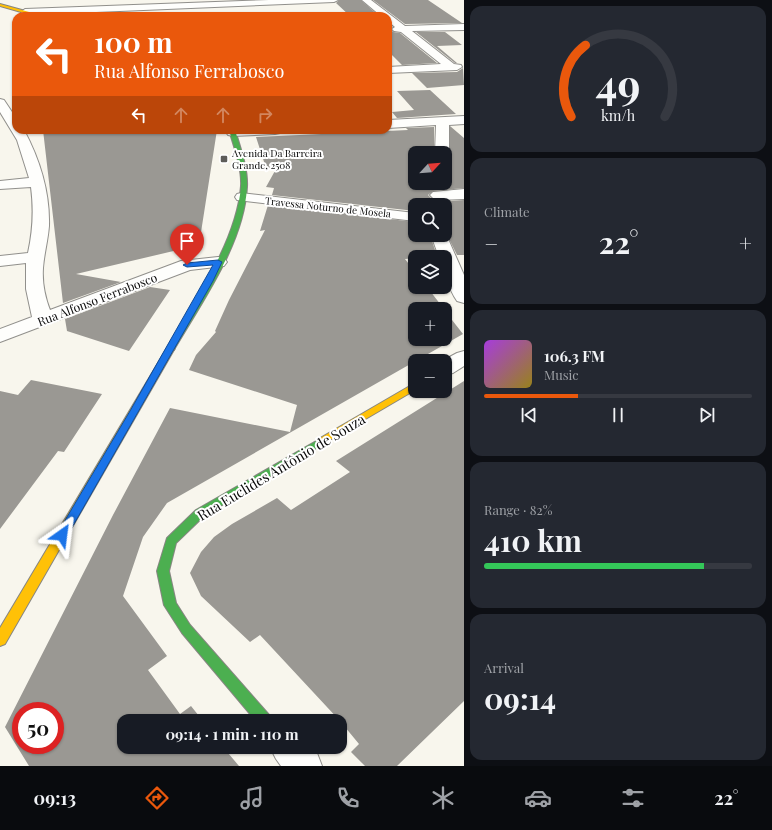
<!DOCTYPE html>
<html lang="en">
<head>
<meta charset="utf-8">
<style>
  body { margin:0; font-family:"Playfair Display",serif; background:#242831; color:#f1f3f6; height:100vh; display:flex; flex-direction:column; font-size:15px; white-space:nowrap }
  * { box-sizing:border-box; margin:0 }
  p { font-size:13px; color:#9ea1a6 }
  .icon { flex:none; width:22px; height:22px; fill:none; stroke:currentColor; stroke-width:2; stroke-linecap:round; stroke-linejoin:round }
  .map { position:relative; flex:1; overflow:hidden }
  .details { display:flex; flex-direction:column; gap:6px; padding:6px; background:#0d0f14; width:308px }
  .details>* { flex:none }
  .banner { position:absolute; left:12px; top:12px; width:380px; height:122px; border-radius:12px; box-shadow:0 1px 3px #0004; background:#ea580c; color:#fff; overflow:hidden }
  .needle { width:26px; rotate:64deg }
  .controls { position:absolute; left:408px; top:146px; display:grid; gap:8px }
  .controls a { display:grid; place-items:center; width:44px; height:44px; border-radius:8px; background:#171b24; box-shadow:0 1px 3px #0004; font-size:20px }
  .speed { position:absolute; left:12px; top:702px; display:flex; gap:8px; font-size:20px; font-weight:700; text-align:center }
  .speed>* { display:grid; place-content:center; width:52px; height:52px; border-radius:50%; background:#171b24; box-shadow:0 1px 3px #0004; line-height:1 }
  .speed .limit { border:6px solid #d22; background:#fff; color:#111 }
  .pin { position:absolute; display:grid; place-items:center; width:34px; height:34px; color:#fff; margin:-41px -17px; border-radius:50% 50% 50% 0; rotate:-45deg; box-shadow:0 0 4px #0007 }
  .pin .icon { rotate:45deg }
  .me { position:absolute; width:44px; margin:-22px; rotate:31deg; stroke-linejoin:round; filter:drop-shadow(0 0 3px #0008) }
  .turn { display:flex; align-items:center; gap:14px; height:84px; padding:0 16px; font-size:18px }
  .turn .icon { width:52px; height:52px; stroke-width:2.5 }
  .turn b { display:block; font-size:28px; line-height:34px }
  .lanes { display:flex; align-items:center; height:38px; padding:0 16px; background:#0003; justify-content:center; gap:20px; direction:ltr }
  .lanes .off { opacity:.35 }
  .big { font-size:30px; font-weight:700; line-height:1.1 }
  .details .card { flex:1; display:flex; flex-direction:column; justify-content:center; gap:6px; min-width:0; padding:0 14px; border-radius:12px; background:#242831 }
  .details .dial { align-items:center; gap:0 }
  .dial svg { height:104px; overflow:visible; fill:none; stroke:#363941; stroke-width:7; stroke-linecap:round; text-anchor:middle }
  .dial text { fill:#f1f3f6; stroke:none }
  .song { display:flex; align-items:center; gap:12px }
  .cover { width:48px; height:48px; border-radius:6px; background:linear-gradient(135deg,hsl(280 70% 55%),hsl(50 70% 35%)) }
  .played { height:4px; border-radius:2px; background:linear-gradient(90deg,#ea580c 35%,#363941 35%) }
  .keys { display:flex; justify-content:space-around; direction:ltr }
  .heat { display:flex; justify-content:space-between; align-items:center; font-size:22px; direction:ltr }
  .charge { height:6px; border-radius:3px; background:linear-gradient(90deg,#34c759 82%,#363941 0) }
  .trip { position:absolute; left:117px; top:714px; width:230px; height:40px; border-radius:12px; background:#171b24; box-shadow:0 1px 3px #0004; font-weight:700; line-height:40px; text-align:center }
  .dock { display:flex; height:64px; justify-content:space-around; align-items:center; background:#090b0e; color:#9ea1a6 }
  .dock .icon { width:28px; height:28px }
  .dock .on { color:#ea580c }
  .dock b { font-size:18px; color:#f1f3f6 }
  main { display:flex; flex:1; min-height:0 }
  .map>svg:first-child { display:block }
</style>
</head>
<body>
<main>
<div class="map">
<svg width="464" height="766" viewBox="0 0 464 766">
  <rect width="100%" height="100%" fill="#f8f6ed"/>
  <path fill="#9a9893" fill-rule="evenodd" d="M339,0H361L379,16H350L336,3Z
    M373,0H428L462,23L405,24Z
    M388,23L393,27L391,29L393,32L400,33L437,63L402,65L388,51Z
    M416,32H445L462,45L437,46L457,63H455Z
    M463,68L464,85L427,88L412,73L457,72Z
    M430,90L456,114L397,118L392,112L414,110L397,91Z
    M450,126L464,138V188L433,191L428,195L432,199L438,202L464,200V255H457L445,231V205H415V211L272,195L274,188L266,187L276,169L266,168L256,137L408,130L406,128L434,127V153H415V183H445V157L450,153Z
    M43,130H217L199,245L76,274L121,282L63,303Z
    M268,205L415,222V235H430L437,256L405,259L415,272V287H427L444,309H415V339H445V311L463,334L167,503L143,537L123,596L167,656L148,670L180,714L191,706L203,721H124V747H223L239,766H29L5,727L113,515L170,408L290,432L297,405L189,370L196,355L216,332L215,331L229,300L265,230L260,231ZM21,711H55V745H21Z
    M150,287L170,290L129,351L67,331L65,319Z
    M31,380L102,394L64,452L58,451L0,529V391L18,395Z
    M464,381V701L397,766H365L351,752L359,744L340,721L260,635L250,642L201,596L190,573L201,552L214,537L232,524L277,498L291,510L350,472L336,461Z"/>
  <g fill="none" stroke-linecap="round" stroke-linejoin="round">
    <g stroke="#91908c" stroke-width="2">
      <path id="lane" d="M241,193L415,213V221L237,200L235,197L237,194Z"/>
    </g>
    <g stroke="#91908c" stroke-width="2">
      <path id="street" d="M269,0H338L334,2L25,15L21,12L25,9Z
        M362,0H371L405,26L464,24V30L412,31L454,64L461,65L462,67L457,70L388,73V67L441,64L401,32L394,31L392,29L395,27L388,21V16H381Z
        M0,99L4,100L16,118V130H24C40,160 50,192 49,226C48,240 44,254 43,268C42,283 45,297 50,310L181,261L218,257L224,258L227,262L224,266L190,270L0,342V329L32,317L26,289V263L0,266V256L28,253C33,230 34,210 31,187L0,189V181L29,178L17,140L0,112Z
        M464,116V124L449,125V153L445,156V153H435L436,125L388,128V120Z
        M228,130H281L280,133L275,134L233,136L228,135L226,132Z
        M464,189V199L438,200L433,198L430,195L433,192Z
        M445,232L464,275V303L457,301C448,288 445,273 445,257H439L431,235H445Z
        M464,351V366L453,373L445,375V361H442L457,353Z
        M270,747H311L317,753L322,766H281L276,759Z"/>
    </g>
    <g stroke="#878682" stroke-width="2">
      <path id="fast" d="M229,130H235C240,147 248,168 247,187C244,243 203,300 175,348L174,350H168L167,348C194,302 237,241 241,186C242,168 234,147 229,130Z
        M325,436L328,437L330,439L328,441L204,516L176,543L169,571L176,603L190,625L270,716L272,721H256L182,633L164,605L157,571L167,538L196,510Z"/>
    </g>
    <g stroke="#878682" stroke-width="2">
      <path id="slow" d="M0,4L40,15L41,16H35L0,6Z
        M171,345L175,348L5,644L0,646V628L167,348Z
        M415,383V390L328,441H322L320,439L322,437Z"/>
    </g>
    <use href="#lane" fill="#fefefc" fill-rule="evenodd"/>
    <use href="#street" fill="#fefefc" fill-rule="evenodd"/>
    <use href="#fast" fill="#4caf50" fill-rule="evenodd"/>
    <use href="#slow" fill="#ffc107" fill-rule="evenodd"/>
  </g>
  <path fill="#1a73e8" stroke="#114b97" d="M218,260L222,262L213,281L66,538L62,540L58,538L56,535L58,532L130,411L213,265L187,267L183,265L187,263Z"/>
  <rect fill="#5d5c59" stroke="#fff" stroke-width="1.5" x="220" y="155" width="8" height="8" rx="2"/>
  <g text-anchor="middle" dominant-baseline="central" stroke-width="4" stroke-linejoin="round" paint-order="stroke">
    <g font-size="10" fill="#090909" stroke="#fff" text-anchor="start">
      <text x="232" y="153">Avenida Da Barreira<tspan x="232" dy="12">Grande, 2508</tspan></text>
    </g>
    <g font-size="10" fill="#090909" stroke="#fff">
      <text transform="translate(328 207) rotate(6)">Travessa Noturno de Mosela</text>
    </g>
    <g font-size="12" fill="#090909" stroke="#fff">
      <text transform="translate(97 299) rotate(-21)">Rua Alfonso Ferrabosco</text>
    </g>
    <g font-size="14" fill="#090909" stroke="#fff">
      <text transform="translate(281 467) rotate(-31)">Rua Euclides Antônio de Souza</text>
    </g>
  </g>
</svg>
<div class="controls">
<a><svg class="needle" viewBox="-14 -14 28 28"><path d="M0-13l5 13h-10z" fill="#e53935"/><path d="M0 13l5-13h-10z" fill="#9ea1a6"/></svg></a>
<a><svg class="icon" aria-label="search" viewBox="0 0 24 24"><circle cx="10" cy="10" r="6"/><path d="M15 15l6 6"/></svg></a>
<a><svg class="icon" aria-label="layers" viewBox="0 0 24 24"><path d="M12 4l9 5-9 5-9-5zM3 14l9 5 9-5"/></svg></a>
<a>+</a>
<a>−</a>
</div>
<div class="speed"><div class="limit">50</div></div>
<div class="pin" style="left:187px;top:265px;background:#d93025"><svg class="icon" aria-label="arrive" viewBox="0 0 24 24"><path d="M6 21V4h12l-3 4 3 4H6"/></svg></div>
<svg class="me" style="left:62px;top:535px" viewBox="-20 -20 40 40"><path d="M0-17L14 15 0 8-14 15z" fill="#1a73e8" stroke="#fff" stroke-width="4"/></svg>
<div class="trip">09:14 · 1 min · 110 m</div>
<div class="banner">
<div class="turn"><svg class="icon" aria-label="left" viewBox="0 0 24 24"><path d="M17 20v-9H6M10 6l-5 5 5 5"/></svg><div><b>100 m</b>Rua Alfonso Ferrabosco</div></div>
<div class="lanes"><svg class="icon" aria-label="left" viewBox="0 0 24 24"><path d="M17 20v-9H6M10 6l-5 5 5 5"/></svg><svg class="icon off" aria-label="ahead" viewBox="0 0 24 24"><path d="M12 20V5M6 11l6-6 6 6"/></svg><svg class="icon off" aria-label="ahead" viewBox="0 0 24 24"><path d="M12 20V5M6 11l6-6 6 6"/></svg><svg class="icon off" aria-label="right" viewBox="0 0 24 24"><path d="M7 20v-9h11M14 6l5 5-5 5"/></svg></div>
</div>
</div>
<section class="details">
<div class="card dial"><svg viewBox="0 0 100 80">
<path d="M14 69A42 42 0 1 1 86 69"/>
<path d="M14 69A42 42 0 0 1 25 14" stroke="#ea580c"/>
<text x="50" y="56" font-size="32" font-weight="700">49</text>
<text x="50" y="72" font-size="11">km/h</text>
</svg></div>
<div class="card"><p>Climate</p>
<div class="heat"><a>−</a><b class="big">22°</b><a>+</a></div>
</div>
<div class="card">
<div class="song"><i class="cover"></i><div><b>106.3 FM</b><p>Music</p></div></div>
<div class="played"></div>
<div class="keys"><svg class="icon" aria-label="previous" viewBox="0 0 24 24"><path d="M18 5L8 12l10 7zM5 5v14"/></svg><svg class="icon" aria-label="pause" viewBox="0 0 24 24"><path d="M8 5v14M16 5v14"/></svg><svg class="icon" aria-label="next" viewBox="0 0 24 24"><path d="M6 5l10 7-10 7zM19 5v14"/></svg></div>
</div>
<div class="card"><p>Range · 82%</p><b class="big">410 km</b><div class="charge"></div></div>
<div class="card"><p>Arrival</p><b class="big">09:14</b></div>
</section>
</main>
<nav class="dock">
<b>09:13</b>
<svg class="icon on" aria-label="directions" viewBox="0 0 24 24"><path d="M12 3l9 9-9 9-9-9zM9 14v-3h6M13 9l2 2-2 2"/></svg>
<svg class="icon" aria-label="music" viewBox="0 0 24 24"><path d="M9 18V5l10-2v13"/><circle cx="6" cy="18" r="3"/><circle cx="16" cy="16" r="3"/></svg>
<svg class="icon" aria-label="phone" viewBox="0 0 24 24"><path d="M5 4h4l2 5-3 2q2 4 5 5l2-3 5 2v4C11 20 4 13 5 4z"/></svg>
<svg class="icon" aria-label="climate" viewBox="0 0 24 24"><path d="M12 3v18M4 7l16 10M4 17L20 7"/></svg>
<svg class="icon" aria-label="car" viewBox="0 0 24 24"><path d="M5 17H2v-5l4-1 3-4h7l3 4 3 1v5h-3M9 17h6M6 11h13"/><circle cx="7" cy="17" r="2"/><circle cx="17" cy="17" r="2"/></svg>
<svg class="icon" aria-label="filters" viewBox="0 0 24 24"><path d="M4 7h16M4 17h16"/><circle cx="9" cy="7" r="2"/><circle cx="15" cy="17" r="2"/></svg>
<b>22°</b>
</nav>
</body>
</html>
